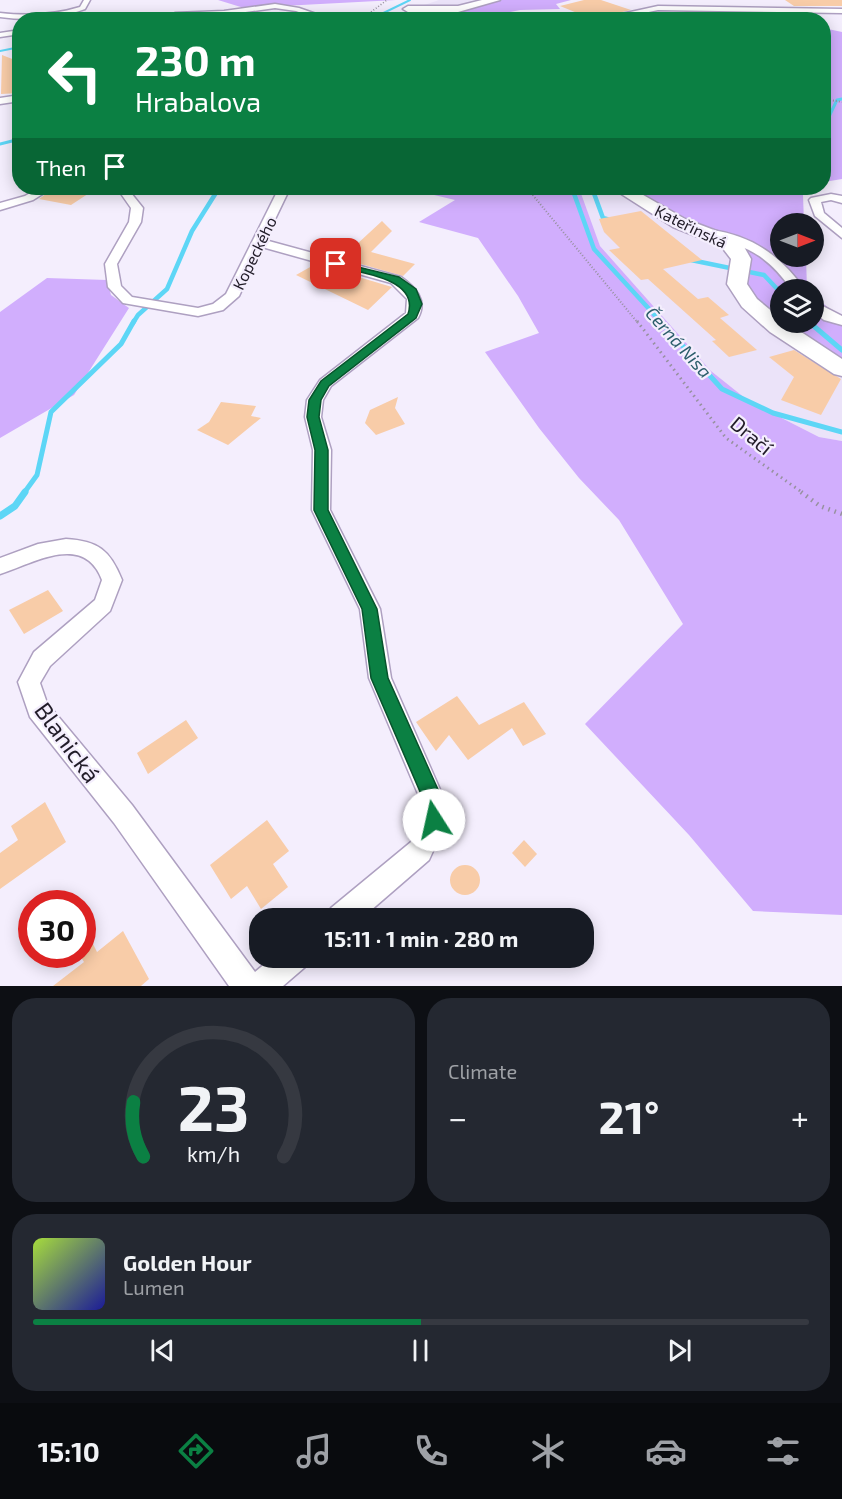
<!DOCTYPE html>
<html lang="en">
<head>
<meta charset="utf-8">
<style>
  body { margin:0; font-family:"Exo 2",sans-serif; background:#242831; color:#f1f3f6; height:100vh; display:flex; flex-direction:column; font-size:22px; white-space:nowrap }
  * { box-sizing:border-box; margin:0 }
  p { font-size:20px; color:#9ea1a6 }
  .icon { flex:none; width:33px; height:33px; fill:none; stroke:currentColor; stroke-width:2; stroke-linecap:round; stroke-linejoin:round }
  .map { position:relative; height:986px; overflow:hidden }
  .drawer { display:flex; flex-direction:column; gap:12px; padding:12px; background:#0d0f14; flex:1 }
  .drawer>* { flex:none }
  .top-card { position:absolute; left:12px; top:12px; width:819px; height:183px; border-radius:24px; box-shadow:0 3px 15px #0003; background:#0b8043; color:#fff; overflow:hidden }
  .needle { width:39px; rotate:90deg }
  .controls { position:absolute; left:770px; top:213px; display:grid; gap:12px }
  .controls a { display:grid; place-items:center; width:54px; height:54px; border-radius:50%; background:#171b24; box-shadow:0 3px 15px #0003; font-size:30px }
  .speed { position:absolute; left:18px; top:890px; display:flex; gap:12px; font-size:30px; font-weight:700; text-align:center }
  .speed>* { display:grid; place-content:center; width:78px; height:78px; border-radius:50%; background:#171b24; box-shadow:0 3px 15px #0003; line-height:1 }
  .speed .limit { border:9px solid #d22; background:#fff; color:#111 }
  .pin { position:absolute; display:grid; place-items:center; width:51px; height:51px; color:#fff; margin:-26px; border-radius:12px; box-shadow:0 3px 9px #0006 }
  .me { position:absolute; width:66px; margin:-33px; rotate:350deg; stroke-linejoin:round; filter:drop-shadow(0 0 4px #0008) }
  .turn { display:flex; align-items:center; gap:21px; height:126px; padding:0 24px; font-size:27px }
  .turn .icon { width:78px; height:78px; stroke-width:2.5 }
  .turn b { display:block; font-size:42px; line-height:51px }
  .then { display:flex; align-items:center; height:57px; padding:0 24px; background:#0003; gap:12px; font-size:22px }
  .big { font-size:45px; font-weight:700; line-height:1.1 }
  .drawer .card { flex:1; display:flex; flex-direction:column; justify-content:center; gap:9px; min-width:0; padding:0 21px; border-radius:24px; background:#242831 }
  .drawer .dial { align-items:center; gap:0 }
  .dial svg { height:156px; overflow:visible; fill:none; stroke:#363941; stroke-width:7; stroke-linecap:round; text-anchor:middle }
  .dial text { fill:#f1f3f6; stroke:none }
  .song { display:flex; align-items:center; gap:18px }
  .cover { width:72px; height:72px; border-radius:9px; background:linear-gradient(135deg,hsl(80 70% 55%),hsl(240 70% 35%)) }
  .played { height:6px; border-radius:3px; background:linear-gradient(90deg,#0b8043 50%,#363941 50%) }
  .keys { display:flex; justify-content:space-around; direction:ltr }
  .heat { display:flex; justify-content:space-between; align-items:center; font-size:33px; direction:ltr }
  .drawer .tiles { flex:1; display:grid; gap:12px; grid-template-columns:1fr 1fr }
  .card:last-child { grid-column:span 2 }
  .trip { position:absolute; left:249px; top:908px; width:345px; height:60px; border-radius:24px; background:#171b24; box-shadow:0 3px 15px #0003; font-weight:700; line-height:60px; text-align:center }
  .menu { display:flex; height:96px; justify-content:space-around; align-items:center; background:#090b0e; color:#9ea1a6 }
  .menu .icon { width:42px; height:42px }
  .menu .selected { color:#0b8043 }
  .menu b { font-size:27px; color:#f1f3f6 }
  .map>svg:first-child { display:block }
</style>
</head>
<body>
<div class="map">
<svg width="842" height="986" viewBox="0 0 842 986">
  <rect width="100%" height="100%" fill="#f4eefd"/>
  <path fill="#ebe3f9" d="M439,0H490L454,10L437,19L390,20L401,13Z
    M578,188H608L672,223L729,248L745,265L728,285L842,374V441L819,437L750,402L711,371L600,246Z"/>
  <path fill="#d1aefd" d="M218,0H396L244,8Z
    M502,0H571L556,4L560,9L520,10L477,19L437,20L454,10Z
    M828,29L842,32V179L824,182V126L829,119L824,114V30Z
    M405,188H579L600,246L711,371L750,402L819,437L842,441V915L753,911L689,835L585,724L683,624L619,520L579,478L539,428L485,352L539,333L518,296L478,238L419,222L455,200Z
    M608,188H806L803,195L804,223L780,224V256L806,257L807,289L780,290V322H813V295L842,319V374L743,305L745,265L729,248L672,223Z
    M47,278L107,280L111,295L129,308L74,395L0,438V312Z"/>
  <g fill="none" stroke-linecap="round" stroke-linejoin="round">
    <path stroke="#5dd6f6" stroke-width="2" d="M229,20L249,17
      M369,20L410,0
      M0,51L20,47"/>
    <path stroke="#5dd6f6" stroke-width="3" d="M824,127L837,100L842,99
      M0,144L20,139"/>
    <path stroke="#5dd6f6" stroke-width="4.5" d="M572,188L594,249L662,323
      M592,188L603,218L610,220
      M691,260L764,275L780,292
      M133,323L138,315L167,289L192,231L219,188"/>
    <path stroke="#5dd6f6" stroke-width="5" d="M660,321L722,389L773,413L842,432
      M809,322L842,350
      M24,493L37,475L51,412L121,344L134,321"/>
    <path stroke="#5dd6f6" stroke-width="7" d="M0,516L15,506L25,492"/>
  </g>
  <path fill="#f8cca8" d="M584,0H601L631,10L592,19L560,6Z
    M785,0H842V6H794Z
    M2,55L20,62V93L1,94Z
    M54,188H97L71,205L39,199Z
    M641,211L702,260L663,269L698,299L708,297L729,315L720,318L757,350L729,357L712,341L716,340L648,279L641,280L609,250L620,248L604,232L599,219Z
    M382,221L392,231L371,252L415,264L403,276L336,257L350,244L356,245Z
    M312,266L321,270L325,267L392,287L368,310L296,275Z
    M794,350L841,379L821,415L781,400L794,377L769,357Z
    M398,397L395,408L405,424L376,435L365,423L370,410Z
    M221,402L256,406L251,416L261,418L228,445L197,430L209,422Z
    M48,590L63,611L24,634L9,610Z
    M457,696L479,725L524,702L546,734L523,746L512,728L468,760L449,735L436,751L416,722Z
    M186,720L198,738L148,774L137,753Z
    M45,802L66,842L0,889V853L18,840L11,826Z
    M267,820L289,851L273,864L288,887L261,909L247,886L231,899L210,865Z
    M524,840L537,854L525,867L512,853Z
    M450 880a15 15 0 1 1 30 0a15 15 0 1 1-30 0Z
    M123,931L149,979L141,986H53L84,962L79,954H82L93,944L97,952Z"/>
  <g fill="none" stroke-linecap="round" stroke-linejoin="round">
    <g stroke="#aea0c1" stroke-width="3">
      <path id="street" d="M84,0H90L85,9C57,19 29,21 0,17V13C27,16 54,15 80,7Z
        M275,4L299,8L319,15L368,20L318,19L296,11L275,8L224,15L160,20L175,13L224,11Z
        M658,6L842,9V13L658,10L611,20H594Z
        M20,30V34L0,37V33Z
        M20,95V101L0,104V98Z
        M39,188H52L33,200L0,210V203L25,196Z
        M117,188H127L143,208L141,222L117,264L121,286L132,297L198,308L213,304L226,294L279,188H290L265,240L401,277C415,287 428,300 418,318L331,386L323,400L321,417L331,450L330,510L380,609L391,678L442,794L447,820L429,860L362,918H327L331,908L411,842L421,819L418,794L369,678L360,609L312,510L313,450L305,417L307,400L320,380L406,313L407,299L391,283L262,247L239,296L223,310L198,316L123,303L108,287L105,264L129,222L131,208Z
        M831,194L842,196V203L831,200L821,202L824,213L842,228V238L815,216L809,200L811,198Z
        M712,230C753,236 781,256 805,290H792C767,255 748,246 708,237V231Z
        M813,301L842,316V325L824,320L813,312Z
        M66,539C98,541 110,550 122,580L110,611L50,666L40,683L47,703L132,805L255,972L273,957H309L305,967L283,986H229L114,823L30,717L18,682L34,652L95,600L102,580C84,532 34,563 0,574V558L38,544Z"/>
    </g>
    <g stroke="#aea0c1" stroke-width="3">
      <path id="secondary" d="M482,0H500L458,12H408L403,9L408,6H458Z
        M612,188H631L685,219L735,238L743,245L751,259L747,284L757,299L780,318V322H786L842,359V376L834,374L770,332L742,307L727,284L731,259L721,246L673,227Z"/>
    </g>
    <path stroke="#97919f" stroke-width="1.5" stroke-dasharray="1 2" stroke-linecap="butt" d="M371,12L387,0"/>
    <path stroke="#97919f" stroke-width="2" stroke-dasharray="1 2" stroke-linecap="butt" d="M824,99L842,102
      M527,188L638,323"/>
    <path stroke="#97919f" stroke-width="3" stroke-dasharray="1.5 4" stroke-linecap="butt" d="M637,321L726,438L803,493"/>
    <path stroke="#97919f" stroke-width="4.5" stroke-dasharray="1.5 5" stroke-linecap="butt" d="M801,492L820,506L842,514"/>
    <use href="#street" fill="#fff" fill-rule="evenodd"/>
    <use href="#secondary" fill="#fff" fill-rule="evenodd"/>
  </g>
  <path fill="#0b8043" stroke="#07532c" stroke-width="1.5" d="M333,261L399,277L416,289L422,304L416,318L329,386L321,400L319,417L328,450V510L377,609L388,678L440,794L443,820L441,827L434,830L427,827L421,794L371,678L362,609L314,510L315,450L307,417L309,400L321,381L408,314C420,278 357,272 333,266Z"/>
  <g text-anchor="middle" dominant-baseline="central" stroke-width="4.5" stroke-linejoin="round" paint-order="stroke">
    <g font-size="16" fill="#211c28" stroke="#f4eefd">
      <text transform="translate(691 226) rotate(26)">Kateřinská</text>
      <text transform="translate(254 253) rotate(-64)">Kopeckého</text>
    </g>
    <g font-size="18" font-style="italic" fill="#2c5e6c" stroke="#f4eefd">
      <text transform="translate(679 342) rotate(48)">Černá Nisa</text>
    </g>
    <g font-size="20" fill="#211c28" stroke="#f4eefd">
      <text transform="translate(752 435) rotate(40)">Dračí</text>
    </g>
    <g font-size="24" fill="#211c28" stroke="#f4eefd">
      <text transform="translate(68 742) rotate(54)">Blanická</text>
    </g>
  </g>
</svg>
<div class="controls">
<a><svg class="needle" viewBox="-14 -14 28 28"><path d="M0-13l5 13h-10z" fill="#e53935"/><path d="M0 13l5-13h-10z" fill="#9ea1a6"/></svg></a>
<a><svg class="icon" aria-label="layers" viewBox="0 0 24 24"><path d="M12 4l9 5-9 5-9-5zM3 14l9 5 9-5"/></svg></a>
</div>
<div class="speed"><div class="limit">30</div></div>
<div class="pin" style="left:336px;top:264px;background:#d93025"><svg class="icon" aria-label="arrive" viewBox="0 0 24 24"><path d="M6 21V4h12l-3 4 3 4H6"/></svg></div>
<svg class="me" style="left:434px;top:820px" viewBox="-20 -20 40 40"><circle r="19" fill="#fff"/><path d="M0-13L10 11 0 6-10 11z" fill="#0b8043"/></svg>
<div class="trip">15:11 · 1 min · 280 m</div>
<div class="top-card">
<div class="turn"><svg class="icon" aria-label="left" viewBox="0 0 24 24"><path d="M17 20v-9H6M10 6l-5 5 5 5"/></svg><div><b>230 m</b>Hrabalova</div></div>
<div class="then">Then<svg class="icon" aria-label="arrive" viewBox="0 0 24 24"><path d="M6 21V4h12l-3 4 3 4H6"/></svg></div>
</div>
</div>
<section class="drawer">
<div class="tiles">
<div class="card dial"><svg viewBox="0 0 100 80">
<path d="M14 69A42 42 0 1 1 86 69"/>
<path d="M14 69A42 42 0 0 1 9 41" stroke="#0b8043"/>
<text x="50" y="56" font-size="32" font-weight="700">23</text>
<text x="50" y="72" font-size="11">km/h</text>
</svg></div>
<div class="card"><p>Climate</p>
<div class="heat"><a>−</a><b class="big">21°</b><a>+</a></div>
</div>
<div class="card">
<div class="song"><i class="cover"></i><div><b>Golden Hour</b><p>Lumen</p></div></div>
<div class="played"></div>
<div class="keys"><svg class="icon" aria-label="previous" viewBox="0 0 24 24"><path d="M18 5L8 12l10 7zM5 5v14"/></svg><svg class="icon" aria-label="pause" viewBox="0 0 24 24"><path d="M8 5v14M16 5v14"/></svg><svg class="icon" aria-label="next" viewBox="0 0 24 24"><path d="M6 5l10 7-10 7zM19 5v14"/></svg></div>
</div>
</div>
</section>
<nav class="menu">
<b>15:10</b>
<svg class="icon selected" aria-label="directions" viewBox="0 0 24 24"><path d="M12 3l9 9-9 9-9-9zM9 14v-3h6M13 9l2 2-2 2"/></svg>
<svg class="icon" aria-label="music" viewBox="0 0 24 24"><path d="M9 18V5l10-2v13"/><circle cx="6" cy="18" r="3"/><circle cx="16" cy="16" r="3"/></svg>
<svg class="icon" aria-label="phone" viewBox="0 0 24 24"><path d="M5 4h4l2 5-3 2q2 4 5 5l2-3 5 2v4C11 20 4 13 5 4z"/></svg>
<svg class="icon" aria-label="climate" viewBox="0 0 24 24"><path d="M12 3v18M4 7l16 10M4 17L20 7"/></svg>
<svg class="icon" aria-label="car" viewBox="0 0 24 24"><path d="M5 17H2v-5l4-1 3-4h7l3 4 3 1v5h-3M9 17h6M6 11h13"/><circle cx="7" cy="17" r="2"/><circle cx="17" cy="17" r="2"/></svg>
<svg class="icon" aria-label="filters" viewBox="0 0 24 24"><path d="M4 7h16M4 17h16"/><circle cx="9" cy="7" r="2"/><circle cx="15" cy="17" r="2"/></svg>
</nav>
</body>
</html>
